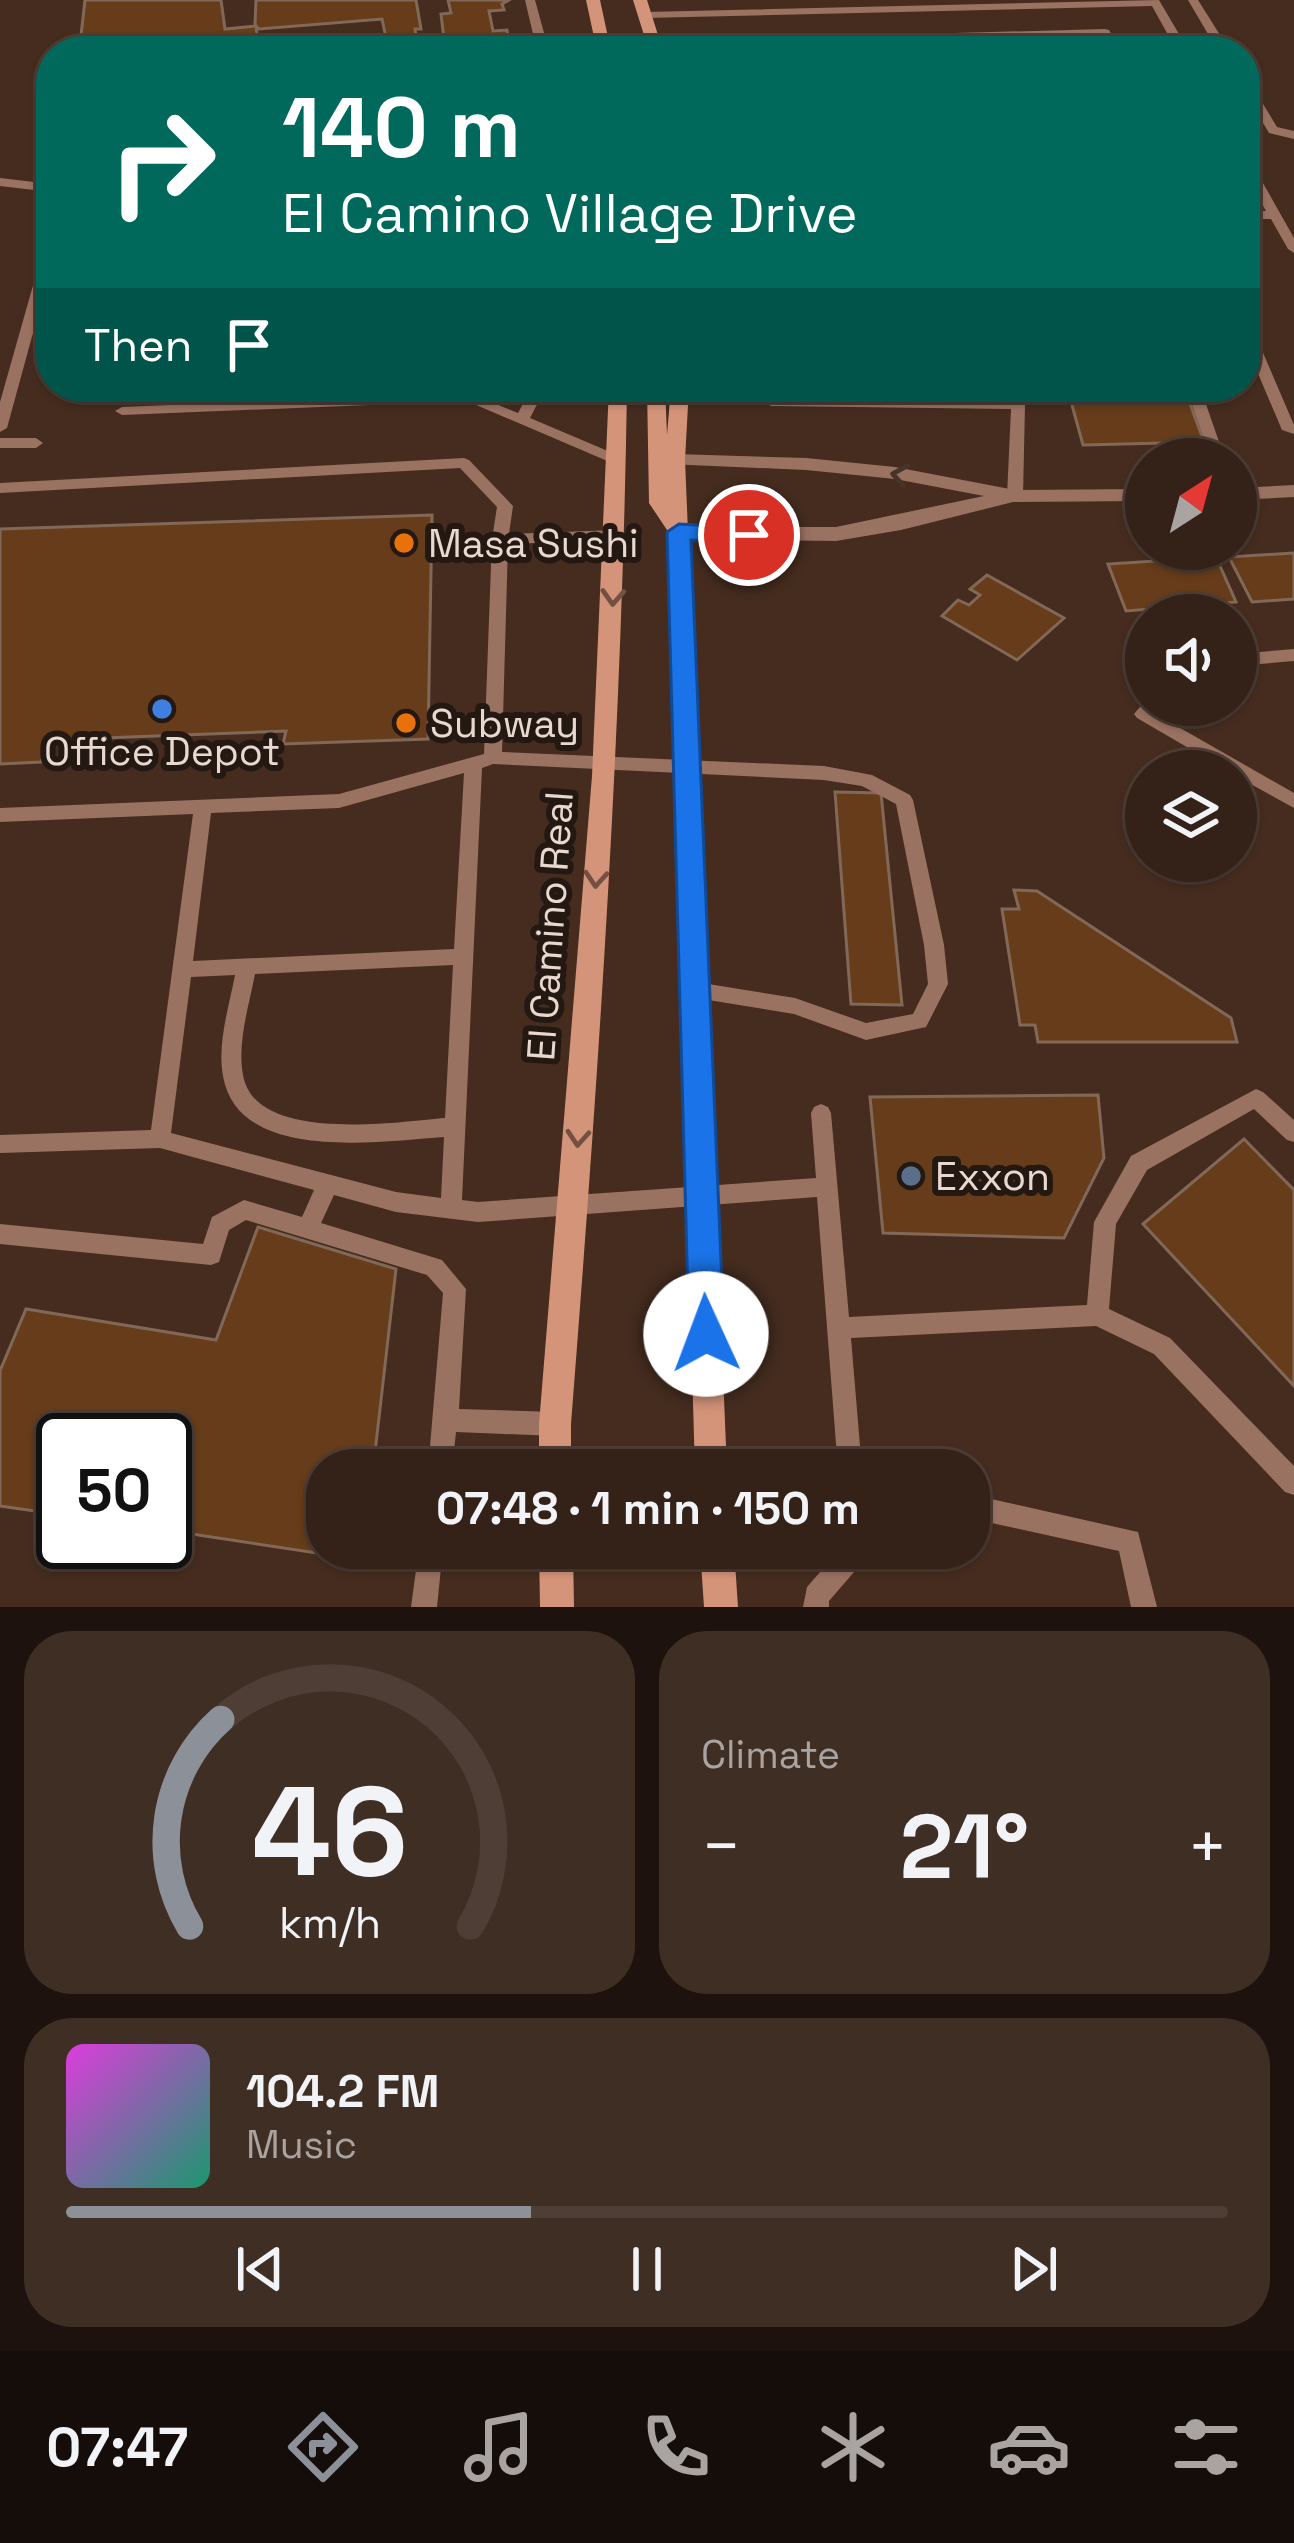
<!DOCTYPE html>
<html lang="en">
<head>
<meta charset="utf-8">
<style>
  body { margin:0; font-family:"Space Grotesk",sans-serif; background:#3f2e24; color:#f1f3f6; height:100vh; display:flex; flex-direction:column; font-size:45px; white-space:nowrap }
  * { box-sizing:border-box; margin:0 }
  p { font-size:39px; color:#a9a3a1 }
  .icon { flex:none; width:66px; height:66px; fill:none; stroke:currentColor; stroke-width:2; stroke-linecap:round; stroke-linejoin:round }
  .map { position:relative; height:1607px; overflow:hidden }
  .side { display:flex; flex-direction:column; gap:24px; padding:24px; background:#1d120d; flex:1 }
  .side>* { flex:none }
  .banner { position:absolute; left:36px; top:36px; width:1224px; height:366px; border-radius:48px; box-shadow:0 3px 9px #0004,0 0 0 3px #4e3e36; background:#00695c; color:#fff; overflow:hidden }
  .needle { width:78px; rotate:36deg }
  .controls { position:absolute; left:1125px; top:438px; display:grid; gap:24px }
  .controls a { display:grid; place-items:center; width:132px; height:132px; border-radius:50%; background:#342117; box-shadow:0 3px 9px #0004,0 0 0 3px #4e3e36; font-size:60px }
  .speed { position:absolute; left:36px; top:1413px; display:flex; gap:24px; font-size:60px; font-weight:700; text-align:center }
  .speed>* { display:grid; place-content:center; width:156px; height:156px; border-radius:50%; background:#342117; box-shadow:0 3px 9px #0004,0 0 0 3px #4e3e36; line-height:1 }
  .speed .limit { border:6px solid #111; border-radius:18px; background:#fff; color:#111 }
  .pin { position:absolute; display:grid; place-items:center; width:102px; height:102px; color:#fff; margin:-51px; border:6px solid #fff; border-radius:50%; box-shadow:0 3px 12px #0007 }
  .me { position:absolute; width:132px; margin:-66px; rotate:358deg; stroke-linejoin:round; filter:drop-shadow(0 0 9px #0008) }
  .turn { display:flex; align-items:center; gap:42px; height:252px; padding:0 48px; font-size:54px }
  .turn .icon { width:156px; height:156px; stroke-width:2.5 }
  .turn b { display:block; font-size:84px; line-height:102px }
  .then { display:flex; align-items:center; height:114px; padding:0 48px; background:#0003; gap:24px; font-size:45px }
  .big { font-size:90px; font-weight:700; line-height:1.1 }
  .side .tile { flex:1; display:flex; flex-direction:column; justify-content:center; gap:18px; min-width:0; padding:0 42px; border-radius:48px; background:#3f2e24 }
  .side .dial { align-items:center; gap:0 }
  .dial svg { height:312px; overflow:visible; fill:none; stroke:#4e3e36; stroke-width:7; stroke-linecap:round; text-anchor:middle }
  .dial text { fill:#f1f3f6; stroke:none }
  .song { display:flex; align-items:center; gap:36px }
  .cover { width:144px; height:144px; border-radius:18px; background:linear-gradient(135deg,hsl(300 70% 55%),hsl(160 70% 35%)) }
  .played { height:12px; border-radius:6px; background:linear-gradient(90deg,#8c9099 40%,#4e3e36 40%) }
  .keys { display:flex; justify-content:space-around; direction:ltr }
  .heat { display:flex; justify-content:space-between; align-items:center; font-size:66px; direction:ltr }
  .side .tiles { flex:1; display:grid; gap:24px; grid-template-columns:1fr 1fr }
  .tile:last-child { grid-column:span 2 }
  .trip { position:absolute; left:306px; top:1449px; width:684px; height:120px; border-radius:48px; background:#342117; box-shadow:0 3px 9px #0004,0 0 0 3px #4e3e36; font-weight:700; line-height:120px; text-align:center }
  .tab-bar { display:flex; height:192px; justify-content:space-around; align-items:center; background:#150d09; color:#a9a3a1 }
  .tab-bar .icon { width:84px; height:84px }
  .tab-bar .active { color:#8c9099 }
  .tab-bar b { font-size:54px; color:#f1f3f6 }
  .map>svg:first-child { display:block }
</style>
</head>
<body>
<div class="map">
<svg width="1294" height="1607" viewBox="0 0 1294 1607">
  <rect width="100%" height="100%" fill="#452c1f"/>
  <path fill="#663c1a" stroke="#826857" stroke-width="3" d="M85,0H221L225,29L256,26L259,51H200L199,38L80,44Z
    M256,0H416L421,29H415L416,36L386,38L382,19L259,29L255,25Z
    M448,0H509L502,4L504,10L489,11L493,31L507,30L509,43H517L519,50L428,51L445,48L441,14L451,13Z
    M331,39L332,51H299L298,42Z
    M1067,387H1184L1204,442L1083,445Z
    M432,515L428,739L283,744L286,731L50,740L41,762L0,764V529Z
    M1294,553V599L1252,602L1229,557Z
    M1216,557L1236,602L1126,611L1108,564Z
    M987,575L1064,618L1017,660L942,616L958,600L969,605L980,595L970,589Z
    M835,792L881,793L902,1005L851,1004Z
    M1014,890L1037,891L1231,1018L1237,1042H1038L1035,1025H1020L1002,909H1019Z
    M1098,1095L1104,1158L1064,1238L883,1233L870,1097Z
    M1244,1139L1294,1190V1386L1143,1224Z
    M258,1227L396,1269L373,1470H327V1548H364L363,1560L165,1530V1440H63V1515L0,1506V1371L26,1309L216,1340Z"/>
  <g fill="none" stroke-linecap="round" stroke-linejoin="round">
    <path fill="#9a7261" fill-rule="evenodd" d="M525,0H535L549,51H537Z
      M1159,0L1189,51H1177L1152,6L645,18L640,15L645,12Z
      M1188,0H1198L1230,51H1218Z
      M1105,29L1109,30L1121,51H1109L1101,35L734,45L729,42L734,39Z
      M1245,81L1251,84L1277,127L1294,131V139L1269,133L1245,93Z
      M1245,158L1251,162L1294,238V253L1288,249L1271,219H1245V211H1266L1245,173Z
      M0,178L51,184V192L0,186Z
      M51,239V267L7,428L0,432V402L45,243Z
      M1245,323L1252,327L1294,425V434L1282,430L1245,343Z
      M532,387H546L530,418L622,457V463H612L467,401L122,415L115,411L122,407L469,393L518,413Z
      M763,387H777L778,398L1010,401L1008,387H1022L1025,405L1023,496L1015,501L1007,496L1011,409L771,406L764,402Z
      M1186,387H1200L1225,459H1211Z
      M0,438H36L43,443L36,448H0Z
      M464,458L469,460L513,506L509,534L616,530L624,535L616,540L508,544L502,752L824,766L872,775L910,795L913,800L944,945L948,984L926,1027L866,1040L794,1014L696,998L689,996L686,990L689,984L696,982L795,998L866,1023L913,1014L928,984L924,945L896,804L862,786L824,780L493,764L482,768L462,1200L478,1202L816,1178L811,1113L814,1107L821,1104L828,1107L831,1113L849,1317L1087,1305L1094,1222L1131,1156L1256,1089L1263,1092L1294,1120V1142L1287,1140L1254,1109L1147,1170L1116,1224L1109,1309L1170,1338L1294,1466V1495L1285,1492L1154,1354L1096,1326L851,1338L862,1470H838L817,1197L478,1222L396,1212L334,1195L321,1223L442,1260L466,1289L459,1409L555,1412L563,1416L567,1424L563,1432L555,1436L456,1432L452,1470H428L443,1293L427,1275L246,1220L229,1230L219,1262L211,1265L0,1244V1224L203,1244L212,1217L244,1200L302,1217L314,1190L160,1148L0,1153V1135L151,1130L193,814L0,822V808L339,794L484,754L492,539L497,507L460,468L0,493V483ZM464,773L454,949L193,961L211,813L339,808ZM453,965L445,1118C396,1122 255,1144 243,1075C237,1042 249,1006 255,974ZM235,975C229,1007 217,1043 223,1076C238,1164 381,1141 444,1137L441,1198L396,1192L171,1133L191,977Z
      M1294,649V661L1236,666V654Z
      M1146,700V705H1160L1154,713L1294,793V808L1236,776V771H1228L1137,718L1134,714Z
      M969,1494L1138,1532L1157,1607H1131L1119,1551L969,1518Z
      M419,1548H443L437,1607H411Z
      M841,1548H870L867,1557L829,1601V1607H803L807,1587Z"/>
    <path fill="#9a7261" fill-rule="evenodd" d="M675,454L806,458L895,467L1015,490L1146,489V501L1013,502L901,530L836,541L679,539L669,532L672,527H836L984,496L895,479L806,470L668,464V456Z
      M1294,485V497L1236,500V488Z"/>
    <path fill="#d4947a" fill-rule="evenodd" d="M586,0H600L611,51H597Z
      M633,0H647L663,51H649Z
      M609,387H627C622,734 598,1079 571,1424V1470H539V1424L592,776Z
      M647,387H665L667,435L671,387H689L685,460L727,1470H695L667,530L649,503Z
      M539,1548H573L574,1607H540Z
      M700,1548H734L738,1607H704Z"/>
  </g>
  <defs><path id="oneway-chevron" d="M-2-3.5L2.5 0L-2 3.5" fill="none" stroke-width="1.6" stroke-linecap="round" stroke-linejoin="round" transform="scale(3)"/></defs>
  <use stroke="#47332a" href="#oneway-chevron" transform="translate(900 475) rotate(-171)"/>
  <g stroke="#735041">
    <use href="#oneway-chevron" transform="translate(613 597) rotate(93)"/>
    <use href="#oneway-chevron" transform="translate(596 879) rotate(94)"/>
    <use href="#oneway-chevron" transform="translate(578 1138) rotate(94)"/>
  </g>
  <path fill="#1a73e8" stroke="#114b97" stroke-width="3" d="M679,524L749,528L761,535L749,543L691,540L724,1334L718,1346L706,1351L694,1346L689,1334L667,532Z"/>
  <g fill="#e8710a" stroke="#231812" stroke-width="4.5">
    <circle cx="404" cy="543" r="12"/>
    <circle cx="406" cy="723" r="12"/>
  </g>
  <circle fill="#3f7fe0" stroke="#231812" stroke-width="4.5" cx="162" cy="709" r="12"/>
  <circle fill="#5c6f8a" stroke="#231812" stroke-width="4.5" cx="911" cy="1176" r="12"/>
  <g text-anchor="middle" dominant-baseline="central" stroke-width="12" stroke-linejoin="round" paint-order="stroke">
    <g font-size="39" fill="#e9d8d0" stroke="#231812" text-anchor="start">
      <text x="428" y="543">Masa Sushi</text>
      <text x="430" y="723">Subway</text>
      <text x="162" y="751" text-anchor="middle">Office Depot</text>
      <text x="935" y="1176">Exxon</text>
    </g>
    <g font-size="39" fill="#e9d8d0" stroke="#231812">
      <text transform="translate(550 926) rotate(-86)">El Camino Real</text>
    </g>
  </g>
</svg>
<div class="controls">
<a><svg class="needle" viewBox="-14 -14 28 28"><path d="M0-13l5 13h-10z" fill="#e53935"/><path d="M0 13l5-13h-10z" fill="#a9a3a1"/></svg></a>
<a><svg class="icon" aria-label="sound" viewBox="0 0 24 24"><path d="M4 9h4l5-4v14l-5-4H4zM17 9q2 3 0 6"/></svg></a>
<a><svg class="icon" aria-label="layers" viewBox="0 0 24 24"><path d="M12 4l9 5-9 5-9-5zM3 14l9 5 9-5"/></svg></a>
</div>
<div class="speed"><div class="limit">50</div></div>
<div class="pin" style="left:749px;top:535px;background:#d93025"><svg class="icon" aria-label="arrive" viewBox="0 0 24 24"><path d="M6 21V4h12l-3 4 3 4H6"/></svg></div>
<svg class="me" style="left:706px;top:1334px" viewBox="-20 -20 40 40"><circle r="19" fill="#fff"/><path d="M0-13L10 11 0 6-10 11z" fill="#1a73e8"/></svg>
<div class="trip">07:48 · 1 min · 150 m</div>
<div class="banner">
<div class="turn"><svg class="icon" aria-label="right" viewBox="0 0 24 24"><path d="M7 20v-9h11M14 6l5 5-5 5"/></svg><div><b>140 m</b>El Camino Village Drive</div></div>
<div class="then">Then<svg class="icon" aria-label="arrive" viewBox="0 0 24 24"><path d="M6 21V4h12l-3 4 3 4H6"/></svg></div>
</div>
</div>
<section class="side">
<div class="tiles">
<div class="tile dial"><svg viewBox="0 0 100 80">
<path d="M14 69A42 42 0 1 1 86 69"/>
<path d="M14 69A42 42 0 0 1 22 16" stroke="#8c9099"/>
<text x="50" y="56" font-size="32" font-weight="700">46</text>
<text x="50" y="72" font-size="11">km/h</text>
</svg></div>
<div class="tile"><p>Climate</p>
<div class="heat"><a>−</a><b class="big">21°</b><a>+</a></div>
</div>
<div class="tile">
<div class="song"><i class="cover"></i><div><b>104.2 FM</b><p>Music</p></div></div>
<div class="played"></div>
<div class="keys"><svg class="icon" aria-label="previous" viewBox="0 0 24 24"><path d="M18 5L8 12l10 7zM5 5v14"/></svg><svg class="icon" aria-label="pause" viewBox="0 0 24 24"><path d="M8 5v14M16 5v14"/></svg><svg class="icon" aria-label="next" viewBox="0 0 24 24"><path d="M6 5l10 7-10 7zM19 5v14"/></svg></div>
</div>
</div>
</section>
<nav class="tab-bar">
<b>07:47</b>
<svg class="icon active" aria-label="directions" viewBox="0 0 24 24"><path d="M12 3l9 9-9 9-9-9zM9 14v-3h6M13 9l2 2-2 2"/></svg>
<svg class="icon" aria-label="music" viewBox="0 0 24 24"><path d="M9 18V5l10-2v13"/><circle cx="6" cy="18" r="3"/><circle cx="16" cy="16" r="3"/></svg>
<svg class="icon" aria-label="phone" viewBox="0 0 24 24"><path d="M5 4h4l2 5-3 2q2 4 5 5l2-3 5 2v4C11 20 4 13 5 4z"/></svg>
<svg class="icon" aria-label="climate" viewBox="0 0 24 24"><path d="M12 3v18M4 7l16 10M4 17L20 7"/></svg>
<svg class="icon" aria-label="car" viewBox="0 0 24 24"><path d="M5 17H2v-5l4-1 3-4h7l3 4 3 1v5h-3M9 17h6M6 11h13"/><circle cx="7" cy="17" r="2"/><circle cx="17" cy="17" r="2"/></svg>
<svg class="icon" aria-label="filters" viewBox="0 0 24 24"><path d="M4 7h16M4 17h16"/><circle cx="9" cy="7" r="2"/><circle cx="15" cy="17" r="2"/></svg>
</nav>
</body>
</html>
